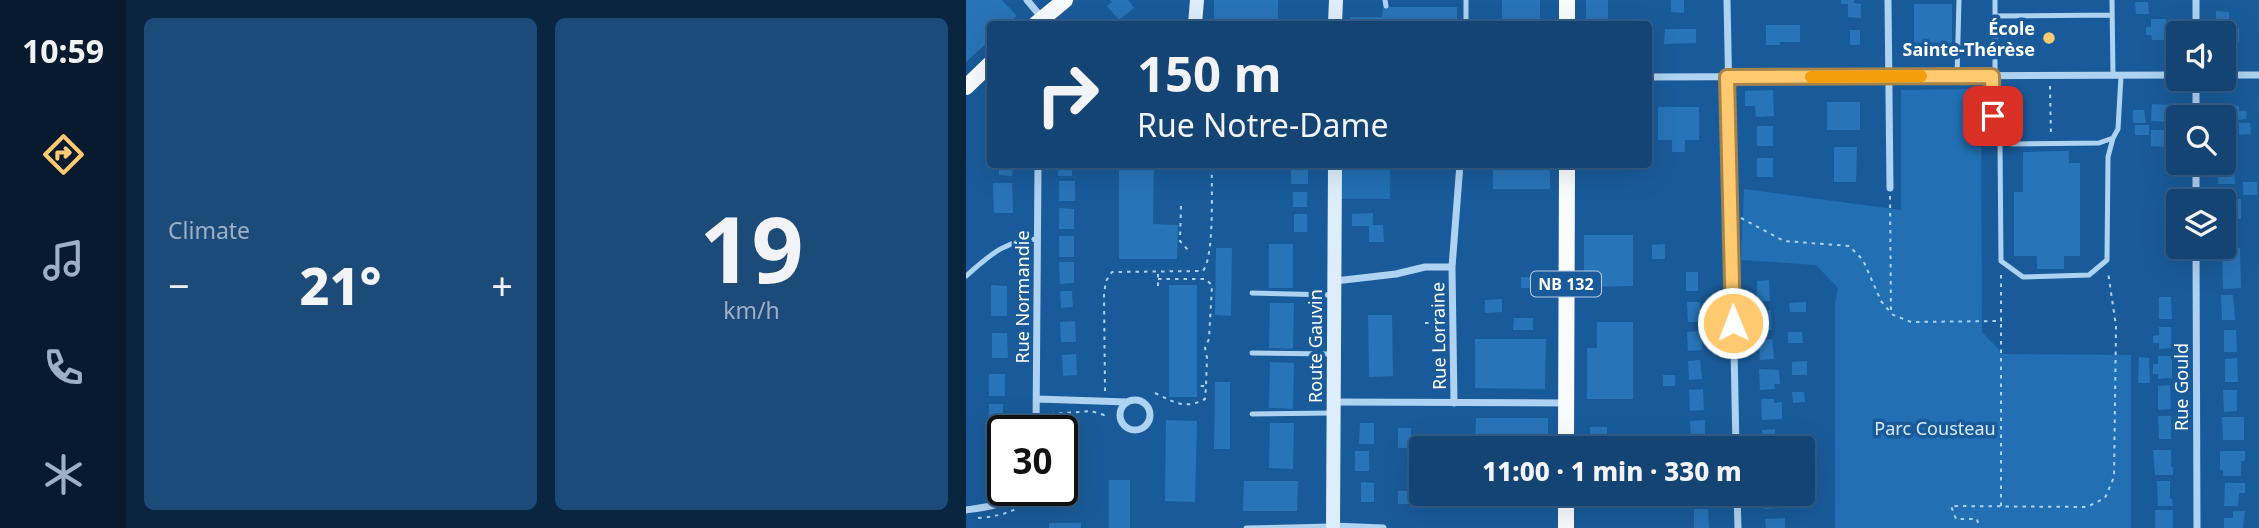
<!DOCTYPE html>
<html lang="en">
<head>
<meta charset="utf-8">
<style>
  body { margin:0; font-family:"Noto Sans",sans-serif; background:#1c4b79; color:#f1f3f6; height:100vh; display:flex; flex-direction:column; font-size:26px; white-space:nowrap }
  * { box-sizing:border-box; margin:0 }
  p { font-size:23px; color:#9db0c5 }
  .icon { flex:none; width:38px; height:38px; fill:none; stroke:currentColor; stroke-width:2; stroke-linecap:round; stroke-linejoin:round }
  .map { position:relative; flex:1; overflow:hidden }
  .sheet { display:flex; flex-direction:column; gap:18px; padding:18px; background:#0a2540; width:840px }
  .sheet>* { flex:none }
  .guide { position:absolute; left:21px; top:21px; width:665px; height:147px; border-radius:7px; box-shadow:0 7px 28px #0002,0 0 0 2px #325c86; background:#134474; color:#f1f3f6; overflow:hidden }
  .tools { position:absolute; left:1200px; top:21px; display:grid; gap:14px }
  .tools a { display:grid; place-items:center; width:70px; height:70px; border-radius:7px; background:#134474; box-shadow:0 7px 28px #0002,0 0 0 2px #325c86; font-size:35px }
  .speed { position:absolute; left:21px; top:415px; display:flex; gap:14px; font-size:35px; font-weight:700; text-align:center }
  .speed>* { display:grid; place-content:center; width:91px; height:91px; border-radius:50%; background:#134474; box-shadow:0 7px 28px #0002,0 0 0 2px #325c86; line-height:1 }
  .speed .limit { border:4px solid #111; border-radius:10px; background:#fff; color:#111 }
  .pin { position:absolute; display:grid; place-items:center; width:60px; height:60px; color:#fff; margin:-30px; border-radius:14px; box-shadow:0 4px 10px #0006 }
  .me { position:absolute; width:77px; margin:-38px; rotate:359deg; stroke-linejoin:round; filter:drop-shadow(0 0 5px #0008) }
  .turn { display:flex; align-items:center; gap:24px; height:147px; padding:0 35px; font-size:32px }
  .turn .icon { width:91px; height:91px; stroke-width:2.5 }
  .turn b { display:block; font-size:49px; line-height:60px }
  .big { font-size:52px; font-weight:800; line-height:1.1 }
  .sheet .widget { flex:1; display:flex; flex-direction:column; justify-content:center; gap:10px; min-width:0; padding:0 24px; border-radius:10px; background:#1c4b79 }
  .sheet .dial { align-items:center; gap:0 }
  .dial b { font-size:91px; line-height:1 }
  .heat { display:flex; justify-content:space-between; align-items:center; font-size:38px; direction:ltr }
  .sheet .tiles { flex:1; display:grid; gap:18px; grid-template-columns:repeat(2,1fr) }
  .trip { position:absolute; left:443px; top:436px; width:406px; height:70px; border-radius:7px; background:#134474; box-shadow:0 7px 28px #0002,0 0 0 2px #325c86; font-weight:800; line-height:70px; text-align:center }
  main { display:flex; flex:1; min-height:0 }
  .menu { display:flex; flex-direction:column; width:126px; justify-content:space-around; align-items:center; background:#081b2e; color:#9db0c5 }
  .menu .icon { width:49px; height:49px }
  .menu .current { color:#ffca6f }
  .menu b { font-size:32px; color:#f1f3f6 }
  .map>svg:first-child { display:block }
</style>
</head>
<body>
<main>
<nav class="menu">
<b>10:59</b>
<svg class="icon current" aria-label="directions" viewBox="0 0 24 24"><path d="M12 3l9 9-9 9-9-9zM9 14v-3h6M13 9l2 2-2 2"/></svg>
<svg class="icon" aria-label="music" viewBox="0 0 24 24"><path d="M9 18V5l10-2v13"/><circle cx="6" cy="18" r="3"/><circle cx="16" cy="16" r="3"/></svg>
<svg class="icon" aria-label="phone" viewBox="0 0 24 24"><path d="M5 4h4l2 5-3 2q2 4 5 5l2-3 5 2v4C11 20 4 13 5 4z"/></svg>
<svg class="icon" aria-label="climate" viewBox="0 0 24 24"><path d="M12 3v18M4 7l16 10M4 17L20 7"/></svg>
</nav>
<section class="sheet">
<div class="tiles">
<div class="widget"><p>Climate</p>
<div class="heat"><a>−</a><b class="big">21°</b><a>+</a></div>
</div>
<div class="widget dial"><b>19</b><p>km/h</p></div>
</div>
</section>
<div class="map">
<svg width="1293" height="528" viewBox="0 0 1293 528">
  <rect width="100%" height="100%" fill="#195b9a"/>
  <path fill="#226fb3" d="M1015,89L1016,332L1037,354L1165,355V528H869V304L872,288L850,265L775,260L778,189L935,210V90Z
    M376,165H424V199H375Z"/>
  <path fill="#2874b8" d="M0,0H36L51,16L42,24H24V40L0,62Z
    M144,0H162L168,8L153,20L141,6L146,2Z
    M248,0H312V24H248Z
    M536,0H574V24H536Z
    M620,0H642V24H620Z
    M705,0H718V13L705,12Z
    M875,0H888V3L895,4V18L882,17V4H875Z
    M1169,2H1182L1183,14H1170Z
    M948,4H986V48H948Z
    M417,7H491V24H384V17H416Z
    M1250,11L1263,12V24L1250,23Z
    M1185,19H1200L1201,40H1186L1185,35H1180V27H1185Z
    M800,25H834V42H814V45H800Z
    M1251,27L1273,28V42L1258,41V33H1251Z
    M699,29H730V43L698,44Z
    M884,30H894V45H884Z
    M807,90L808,116L790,117L789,106H779V91Z
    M861,102H894V130H861Z
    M1186,104L1204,105V122L1185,121Z
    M1252,104L1273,106V111H1281L1280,119L1258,121V117H1252Z
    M692,107H733V140H719V152H706V140H692Z
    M1167,110H1178L1180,123H1167Z
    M1273,123H1284L1285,134L1273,135Z
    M1169,125H1183V135H1169Z
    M791,126H807V146H791Z
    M1258,129H1263V136H1267V142H1263L1264,149H1258Z
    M1185,130H1204V147L1185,146Z
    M868,147H891L890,182H868Z
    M1103,151V163H1114V256H1098V269H1071V256H1048V192H1057V152Z
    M791,158H807V177H791Z
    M1258,161H1270V170H1268L1269,184H1252L1251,163H1258Z
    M33,164H47L46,176L33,175Z
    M92,164H106V176H92Z
    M153,164H188L187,224L212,225L211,259H153Z
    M527,164H580V168H584V189H527Z
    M325,168H342V184H325Z
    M93,181H109V201H93Z
    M1277,182H1291V195H1277Z
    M27,183H46L47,213H28Z
    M327,192H341V207H327Z
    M1252,199H1275V219H1258V201H1252Z
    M93,208L108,209V229H93Z
    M407,213V225H417L418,242H403V226H386V214Z
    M328,214H341V232H328Z
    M618,235H667V286L618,287Z
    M93,236H108V257H93Z
    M303,244H327V288H303Z
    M699,244V259H686V245Z
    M250,248H266L265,316L249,315Z
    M1256,248H1274L1275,288L1257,289Z
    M93,262H108V283L94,284Z
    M720,272H732V291H720Z
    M555,277H575V288H555Z
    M803,280L804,301H791V281Z
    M25,285L41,286V316H25Z
    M203,285H231V397H203Z
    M94,291H106L107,307L95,308Z
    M1255,295H1267L1269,320H1256Z
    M1193,297H1205L1206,319H1193Z
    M536,299V312L519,313V300Z
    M721,302H734L735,322H722Z
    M840,302V312H824L823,303Z
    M304,303H328L327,349L303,348Z
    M805,310L806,330H792L790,311Z
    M402,315H426L427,376L403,377Z
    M548,318H567V330H547Z
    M109,321L110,342H95L94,322Z
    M631,322H667V399H621V348H631Z
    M1193,327H1205V348L1193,349V343H1187V336L1193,335Z
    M1258,330H1270L1271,352H1258Z
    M736,331V350L722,351L721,332Z
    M822,332H836L837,343H822Z
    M26,333H41L42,358H26Z
    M509,339H580L579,389L509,388Z
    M806,339L808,359L794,360L793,340Z
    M110,354L111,375L97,376L96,355Z
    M1192,356H1206V378L1192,379V374H1187V364H1192Z
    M1173,357L1183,358L1184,383H1172Z
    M1271,358L1272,382H1259V359Z
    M734,360L736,379L723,380L722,361Z
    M841,361V375H826V362Z
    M304,362L328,363L327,409L303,408Z
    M793,369L813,370L814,384H808L809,389L794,390Z
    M23,374H39V396H23Z
    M697,375H709V386H697Z
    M249,382H264V449H248Z
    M1204,385L1205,409L1192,410V386Z
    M737,389L738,410L724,411L723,390Z
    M1257,390H1271V411L1258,412Z
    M826,392H838L839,402L827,403Z
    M795,399H808V403L816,402V419L796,420Z
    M23,404H37V426H22Z
    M1192,416H1205V439H1193Z
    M1256,417H1278V440H1257Z
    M510,418H582V448H509Z
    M200,420L231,421L229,502L199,501Z
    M739,420V439L725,440L724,421Z
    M304,423H328L327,469L303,468Z
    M394,423H408V444H393Z
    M624,427H641V448H624Z
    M432,428H445V448H432Z
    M809,429L810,448H797L796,430Z
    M20,435H37V455H20Z
    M1187,450H1205V467H1207V475H1189Z
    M389,451H403V471H389Z
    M1254,451H1279V461H1275V476H1257V470H1254Z
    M143,480H164V528H143Z
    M278,481H332L331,511H277Z
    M1191,481H1204V499H1206L1207,506H1192Z
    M395,482L408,483V502H395Z
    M1259,483H1279V493H1273L1272,506H1258Z
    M432,491H452V504H432Z
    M557,494H575V503H557Z
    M631,494H648V500L631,501Z
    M797,494H813L814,508L798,509Z
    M728,509H742L743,528H728Z
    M1189,510H1207V528H1189Z
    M1267,511H1279L1277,528H1258V518H1267Z
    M819,518V528H800L799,519Z
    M83,523H115V528H83Z"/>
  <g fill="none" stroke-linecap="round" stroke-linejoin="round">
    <path stroke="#aed2f1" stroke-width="2" stroke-dasharray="3.5 5" stroke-linecap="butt" d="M1084,86L1085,136
      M924,196L925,314L945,322L1035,321V273
      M215,206L214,241L222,250
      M775,218L818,241L883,246L897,260L915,301L925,313
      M192,279H239L246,285L243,339L239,348L241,358L240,386
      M192,286V273
      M459,323H473
      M139,391L138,294L140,281L146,272L237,271C249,254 245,188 246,164
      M189,393C208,402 219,410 239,399L240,386H231
      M80,430V420L86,414L125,411L138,415V410
      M1035,506V322
      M12,518C37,516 55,511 71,490
      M1012,523L1011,519H990L985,506L1121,507L1139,498L1148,477L1150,326L1142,272"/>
    <path stroke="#aed2f1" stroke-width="5" d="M419,0L420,6
      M500,0V24
      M1029,0V76
      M1146,0L1147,76
      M1029,16L1146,15
      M1026,76L1028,135L1034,142L1047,144L1133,143L1147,138L1152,129L1155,76
      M991,77L993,0
      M1034,142L1035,261L1057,277L1123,275L1141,260L1142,157L1147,138
      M0,276C24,255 39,240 72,239
      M286,293L365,295
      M286,353L367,354
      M286,414L366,413
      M280,528L364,526"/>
    <path stroke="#aed2f1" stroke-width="7" d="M61,0L76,18
      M761,0L770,448
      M922,0L924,188
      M1230,0V33
      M1258,75H1293
      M682,77L1213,75
      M1230,117V79
      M1230,163V201
      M1230,247L1231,528
      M486,267L494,164
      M369,281L430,274L459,267H486L488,403
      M71,399L161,402
      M154 415a15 15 0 1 1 30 0a15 15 0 1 1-30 0Z
      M368,402L599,403
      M70,430L72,164
      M771,494L772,528
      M0,510C21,507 42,505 58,490
      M367,526L417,528"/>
    <path stroke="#ddedfc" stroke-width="14" d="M229,24L231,0
      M369,24L370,0
      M367,528L369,164"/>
    <path stroke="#f9fcff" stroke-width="16" d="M601,0V24
      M70,24L99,0
      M0,87L24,64
      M600,448L601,164
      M600,528V494"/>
  </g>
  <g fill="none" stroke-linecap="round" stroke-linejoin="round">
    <g stroke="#a68348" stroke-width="18">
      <path id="route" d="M767,323L761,77L1026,76L1027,116"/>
    </g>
    <use href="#route" stroke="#ffca6f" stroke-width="12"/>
    <path stroke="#f59e0b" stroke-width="12" d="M845,77L955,76"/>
  </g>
  <circle fill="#ffca6f" stroke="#195b9a" stroke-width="2.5" cx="1083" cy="38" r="7"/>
  <g text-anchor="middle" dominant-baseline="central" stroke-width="7" stroke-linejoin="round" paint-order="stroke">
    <rect fill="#195b9a" stroke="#bacee1" stroke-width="2" x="565" y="271.5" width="70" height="25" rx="5"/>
    <g font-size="16" font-weight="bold" fill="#fff">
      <text x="600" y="284">NB 132</text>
    </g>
    <g font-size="18" font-weight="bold" fill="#fff" stroke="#195b9a" text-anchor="end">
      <text x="1069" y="28">École<tspan x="1069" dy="21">Sainte-Thérèse</tspan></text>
    </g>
    <g font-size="18" fill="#fff" stroke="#195b9a">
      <text transform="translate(56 297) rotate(-90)">Rue Normandie</text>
      <text transform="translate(472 336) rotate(-91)">Rue Lorraine</text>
      <text transform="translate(349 346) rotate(-90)">Route Gauvin</text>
      <text transform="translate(1215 387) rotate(-90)">Rue Gould</text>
    </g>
    <g font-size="18" fill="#d6eafc" stroke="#195b9a">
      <text x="969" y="428">Parc Cousteau</text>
    </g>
  </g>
</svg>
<div class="tools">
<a><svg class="icon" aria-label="sound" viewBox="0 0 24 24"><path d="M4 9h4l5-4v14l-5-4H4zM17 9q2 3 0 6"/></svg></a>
<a><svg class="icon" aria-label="search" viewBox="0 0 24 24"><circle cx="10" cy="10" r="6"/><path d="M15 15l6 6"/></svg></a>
<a><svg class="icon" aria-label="layers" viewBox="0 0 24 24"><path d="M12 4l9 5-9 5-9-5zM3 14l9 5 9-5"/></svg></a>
</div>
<div class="speed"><div class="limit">30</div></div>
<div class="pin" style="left:1027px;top:116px;background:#d93025"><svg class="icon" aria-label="arrive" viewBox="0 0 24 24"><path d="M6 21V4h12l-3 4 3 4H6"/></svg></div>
<svg class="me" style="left:767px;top:323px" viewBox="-20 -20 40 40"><circle r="17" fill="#ffca6f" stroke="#fff" stroke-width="3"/><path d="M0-11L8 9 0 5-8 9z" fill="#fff"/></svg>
<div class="trip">11:00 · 1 min · 330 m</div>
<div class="guide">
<div class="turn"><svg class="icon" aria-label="right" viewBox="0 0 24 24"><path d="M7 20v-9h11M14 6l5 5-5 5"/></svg><div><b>150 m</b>Rue Notre-Dame</div></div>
</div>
</div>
</main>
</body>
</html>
